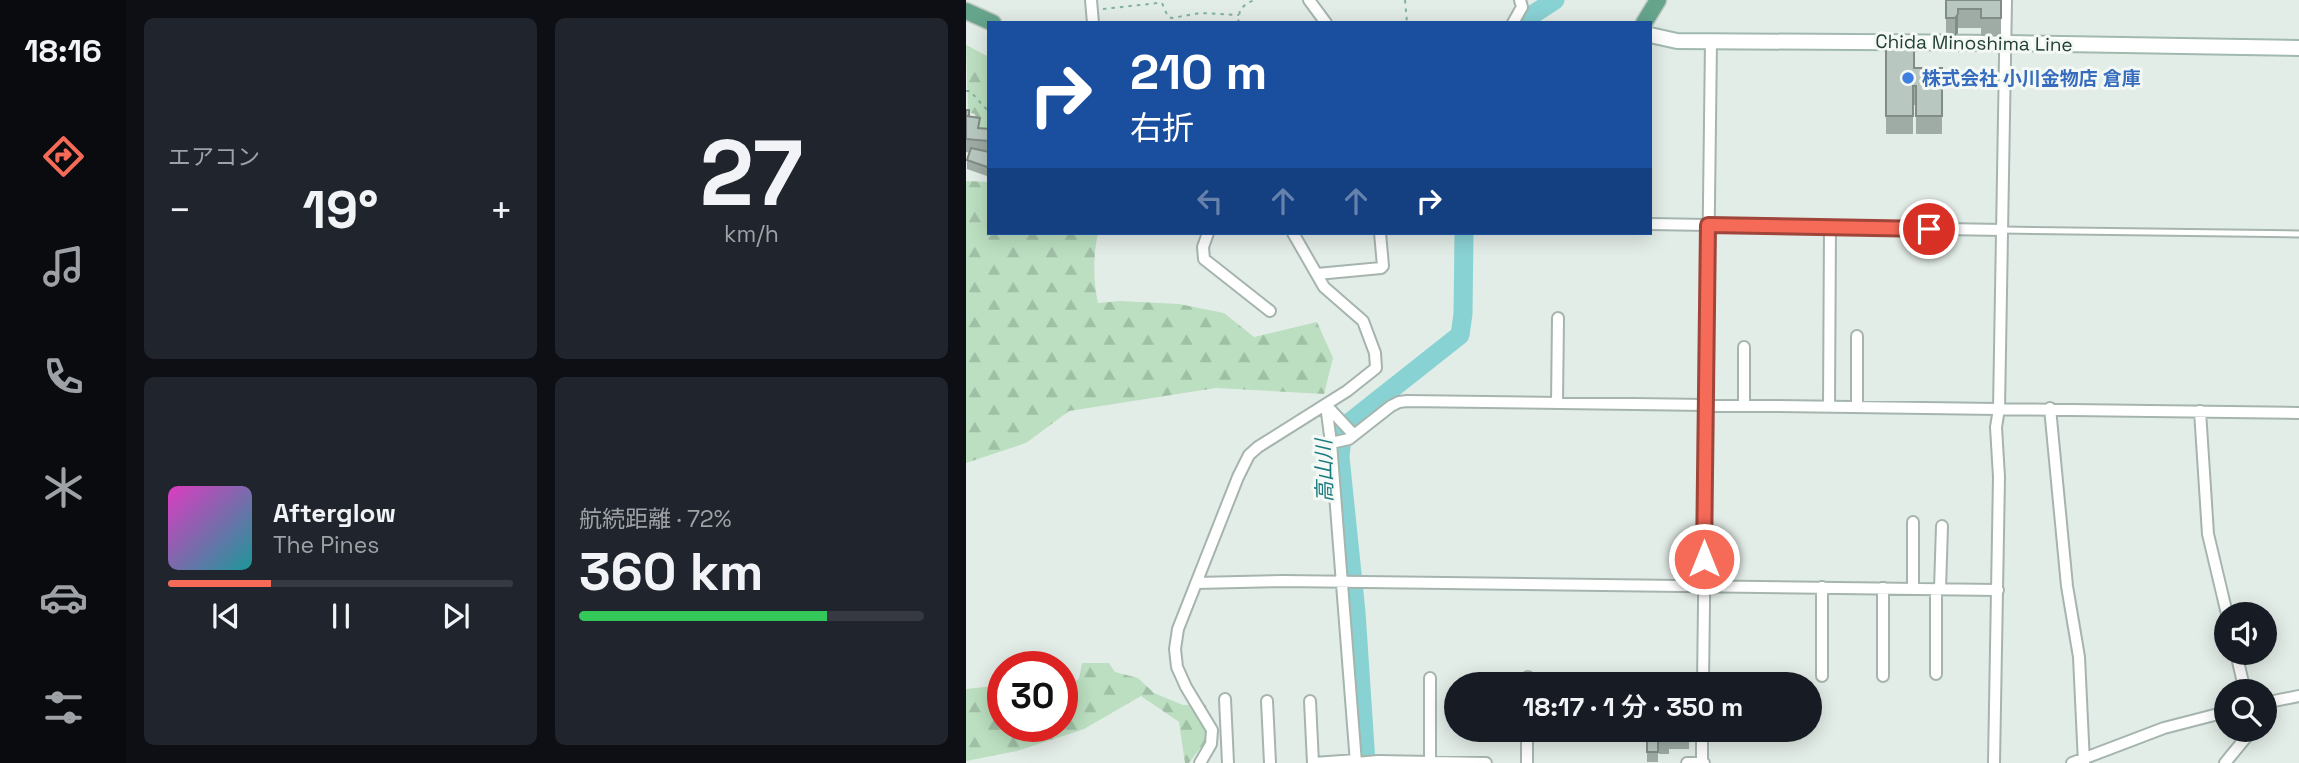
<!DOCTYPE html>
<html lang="ja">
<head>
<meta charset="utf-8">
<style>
  body { margin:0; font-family:"Space Grotesk","Noto Sans JP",sans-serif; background:#20242c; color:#f1f3f6; height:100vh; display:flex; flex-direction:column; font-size:26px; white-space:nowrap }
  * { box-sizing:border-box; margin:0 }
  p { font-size:23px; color:#9ea1a6 }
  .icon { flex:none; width:38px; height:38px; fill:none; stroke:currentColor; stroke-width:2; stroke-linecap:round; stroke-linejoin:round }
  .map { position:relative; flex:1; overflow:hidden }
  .drawer { display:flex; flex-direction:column; gap:18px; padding:18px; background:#0d0f14; width:840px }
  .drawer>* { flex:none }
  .top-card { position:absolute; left:21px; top:21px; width:665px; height:214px; border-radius:0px; box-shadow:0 4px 18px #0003; background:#1a4fa0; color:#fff; overflow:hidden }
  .tools { position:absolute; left:1248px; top:602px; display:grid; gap:14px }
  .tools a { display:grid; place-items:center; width:63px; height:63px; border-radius:50%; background:#171b24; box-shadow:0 4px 18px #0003; font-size:35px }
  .speed { position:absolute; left:21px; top:651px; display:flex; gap:14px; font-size:35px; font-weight:700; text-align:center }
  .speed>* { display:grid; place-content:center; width:91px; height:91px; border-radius:50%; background:#171b24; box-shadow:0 4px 18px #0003; line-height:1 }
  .speed .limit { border:10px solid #d22; background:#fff; color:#111 }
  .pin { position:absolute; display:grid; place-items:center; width:60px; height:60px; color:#fff; margin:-30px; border:4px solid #fff; border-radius:50%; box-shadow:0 2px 7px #0007 }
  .me { position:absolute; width:77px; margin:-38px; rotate:0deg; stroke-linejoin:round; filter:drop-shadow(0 0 5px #0008) }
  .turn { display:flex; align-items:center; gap:24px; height:147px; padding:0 28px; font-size:32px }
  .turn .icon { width:91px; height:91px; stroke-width:2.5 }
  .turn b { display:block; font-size:49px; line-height:60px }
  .lanes { display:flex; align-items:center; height:66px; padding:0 28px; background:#0003; justify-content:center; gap:35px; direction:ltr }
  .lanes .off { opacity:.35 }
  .big { font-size:52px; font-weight:600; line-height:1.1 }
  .drawer .widget { flex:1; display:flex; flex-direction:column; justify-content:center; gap:10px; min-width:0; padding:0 24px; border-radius:10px; background:#20242c }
  .drawer .dial { align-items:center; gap:0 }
  .dial b { font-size:91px; line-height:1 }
  .song { display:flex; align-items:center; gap:21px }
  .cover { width:84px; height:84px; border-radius:10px; background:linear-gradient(135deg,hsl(310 70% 55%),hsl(180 70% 35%)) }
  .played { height:7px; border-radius:4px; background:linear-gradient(90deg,#f66a58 30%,#363941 30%) }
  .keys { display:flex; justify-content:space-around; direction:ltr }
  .heat { display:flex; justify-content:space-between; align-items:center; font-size:38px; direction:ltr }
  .charge { height:10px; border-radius:5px; background:linear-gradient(90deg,#34c759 72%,#363941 0) }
  .drawer .tiles { flex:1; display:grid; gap:18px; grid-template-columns:repeat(2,1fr) }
  .trip { position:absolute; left:478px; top:672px; width:378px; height:70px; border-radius:35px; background:#171b24; box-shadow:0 4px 18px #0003; font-weight:600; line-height:70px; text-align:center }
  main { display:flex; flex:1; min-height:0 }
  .tabs { display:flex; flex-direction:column; width:126px; justify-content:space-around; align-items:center; background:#090b0e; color:#9ea1a6 }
  .tabs .icon { width:49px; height:49px }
  .tabs .active { color:#f66a58 }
  .tabs b { font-size:32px; color:#f1f3f6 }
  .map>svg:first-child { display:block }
</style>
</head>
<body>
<main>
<nav class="tabs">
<b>18:16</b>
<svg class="icon active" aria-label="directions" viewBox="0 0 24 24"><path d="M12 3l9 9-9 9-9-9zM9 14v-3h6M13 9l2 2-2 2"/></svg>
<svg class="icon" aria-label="music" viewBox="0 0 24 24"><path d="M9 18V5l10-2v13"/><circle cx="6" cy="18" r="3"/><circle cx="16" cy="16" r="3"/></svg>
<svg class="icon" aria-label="phone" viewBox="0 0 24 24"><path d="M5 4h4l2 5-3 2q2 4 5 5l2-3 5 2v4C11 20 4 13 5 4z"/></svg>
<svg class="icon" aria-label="climate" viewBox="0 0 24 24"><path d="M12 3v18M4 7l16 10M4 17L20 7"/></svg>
<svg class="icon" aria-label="car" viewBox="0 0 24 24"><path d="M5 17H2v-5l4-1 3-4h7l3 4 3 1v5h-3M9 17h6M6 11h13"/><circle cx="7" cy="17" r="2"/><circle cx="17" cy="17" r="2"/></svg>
<svg class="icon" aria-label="filters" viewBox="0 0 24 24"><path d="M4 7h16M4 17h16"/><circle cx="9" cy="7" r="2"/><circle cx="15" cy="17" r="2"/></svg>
</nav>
<section class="drawer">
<div class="tiles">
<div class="widget"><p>エアコン</p>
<div class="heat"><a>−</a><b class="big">19°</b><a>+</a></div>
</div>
<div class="widget dial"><b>27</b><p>km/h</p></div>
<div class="widget">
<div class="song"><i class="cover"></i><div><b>Afterglow</b><p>The Pines</p></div></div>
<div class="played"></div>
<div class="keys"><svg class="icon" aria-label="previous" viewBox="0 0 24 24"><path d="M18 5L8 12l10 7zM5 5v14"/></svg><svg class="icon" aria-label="pause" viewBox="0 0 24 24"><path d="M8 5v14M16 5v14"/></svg><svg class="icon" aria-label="next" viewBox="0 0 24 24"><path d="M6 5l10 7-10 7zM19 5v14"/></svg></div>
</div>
<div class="widget"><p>航続距離 · 72%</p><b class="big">360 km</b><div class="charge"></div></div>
</div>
</section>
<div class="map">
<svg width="1333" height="763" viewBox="0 0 1333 763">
  <defs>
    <pattern id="forest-firs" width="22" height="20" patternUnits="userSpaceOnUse" patternTransform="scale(1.75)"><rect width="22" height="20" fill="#bbdfc0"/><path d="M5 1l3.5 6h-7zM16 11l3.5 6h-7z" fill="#a0c0a6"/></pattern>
  </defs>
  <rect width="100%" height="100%" fill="#e3ede7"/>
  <path fill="url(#forest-firs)" d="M0,45L23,57V139L11,126L9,114L2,112Z
    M0,181L23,182V233H132C127,256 127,281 132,303L154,301L213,304L258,313L288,337L351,322L367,358L358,394L250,388L103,411L60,443L0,463Z
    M116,663H143L149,672L172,678L188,693L217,705H240L241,739L223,763H219L213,722L175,696L118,729L51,751L0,761V689L37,685V726H96V688L113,679Z"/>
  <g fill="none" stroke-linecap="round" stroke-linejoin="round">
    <path stroke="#89d2d4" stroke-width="19" d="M559,23L566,15L589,0
      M400,763L390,612L374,457L376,436L384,422L494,335L497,314L498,233"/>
    <g stroke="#a5b5ae" stroke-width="9">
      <path id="lane" d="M1037,230L1333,234"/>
    </g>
    <g stroke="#a5b5ae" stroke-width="14">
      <path id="street" d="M125,0L127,23
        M343,0L360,23
        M547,23L556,7L554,0
        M684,224L1037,230
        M242,233L237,247L238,259L304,311
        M351,274L415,268L417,266L414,233
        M591,403L592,318
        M778,405V347
        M863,407L864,227
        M891,407V336
        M1084,408L1101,586L1113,657L1118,763
        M1234,411L1242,534L1261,614
        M388,435L360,405L365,443L390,763
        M365,443L383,439L425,406L433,402L441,401L1333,413
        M230,583L317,581L1032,590
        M947,589V522
        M970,589V674
        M974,589L976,526
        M1270,653L1279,691
        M856,676V587
        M917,676V588
        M562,684V677
        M737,684L745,41
        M259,699L262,763
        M301,701L304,763
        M344,701L347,763
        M1298,703L1333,696
        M464,762V678
        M234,763L245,744L246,730L220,687L211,667L209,649L212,629L272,477L283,455L292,447L381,391L410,368L409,353L397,321L358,287L327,233
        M348,763L390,760
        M390,763L412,761L520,763
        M561,763V730
        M721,763H738
        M736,763V730
        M1028,763L1033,477L1030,427L1033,409L1040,0
        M1106,763L1198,728L1260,712
        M1259,763L1286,730"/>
    </g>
    <g stroke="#a1b9ae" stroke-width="18">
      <path id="secondary" d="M684,35L711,41L1040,43L1333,48"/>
    </g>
    <g stroke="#c1c9c6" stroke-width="19">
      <path id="primary" d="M0,11L27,23
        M678,23L692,0"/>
    </g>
    <path stroke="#82b29d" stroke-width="2" stroke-dasharray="3.5 5" stroke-linecap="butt" d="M439,0L441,23
      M137,9L192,3H196L202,17L206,18L234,13L273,15
      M272,23L274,10L281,3L289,0
      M0,91H4L23,112"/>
    <use href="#lane" stroke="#fff" stroke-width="5"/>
    <use href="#street" stroke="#fff" stroke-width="10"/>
    <use href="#secondary" stroke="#fff" stroke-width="14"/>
    <use href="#primary" stroke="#66a48c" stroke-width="16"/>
  </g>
  <path fill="#9eaca5" d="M980,0H1035V37L1015,36V28H992V33L989,36H980Z
    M920,46L948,68H976V134H950V105H947V134H920Z
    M0,110L3,116L14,128L23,129V171L21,176L1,169V160L4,153L0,152Z
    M681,730H692V762H681Z
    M693,730H723V749H703V754H693Z"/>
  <path fill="#818c86" d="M992,14V33L989,36V18Z"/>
  <path fill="#b8c8c0" stroke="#818c86" stroke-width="2" d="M980,0H1035V18H1015V9H992V14L989,18H980Z
    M920,46H948V68H976V116H950V86H947V116H920Z
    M0,110H3V116H0Z
    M0,116L14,118L12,128L23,129V141L0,139Z
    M5,148L23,152V162L21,167L1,160Z
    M681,730H692V752H681Z
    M693,730H723V735L703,736V740H693Z"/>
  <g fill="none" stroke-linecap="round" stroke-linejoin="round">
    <g stroke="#a04539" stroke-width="18">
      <path id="route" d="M738,559L742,225L963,229"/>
    </g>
    <use href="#route" stroke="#f66a58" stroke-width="12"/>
  </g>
  <circle fill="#3f7fe0" stroke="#f4f9f6" stroke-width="2.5" cx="942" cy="78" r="7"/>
  <g text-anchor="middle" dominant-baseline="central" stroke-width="6" stroke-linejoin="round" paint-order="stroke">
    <g font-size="19" fill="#223f34" stroke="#f4f9f6">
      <text transform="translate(1008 43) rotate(1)">Chida Minoshima Line</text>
    </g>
    <g font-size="19" font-weight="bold" fill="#366cbe" stroke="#f4f9f6" text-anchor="start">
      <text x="956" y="78">株式会社 小川金物店 倉庫</text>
    </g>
    <g font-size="21" font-style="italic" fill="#197a7e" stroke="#f4f9f6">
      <text transform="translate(358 471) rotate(-91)">高山川</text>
    </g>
  </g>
</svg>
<div class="tools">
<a><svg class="icon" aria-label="sound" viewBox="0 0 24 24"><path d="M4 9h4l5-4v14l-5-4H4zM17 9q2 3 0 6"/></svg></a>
<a><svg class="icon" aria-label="search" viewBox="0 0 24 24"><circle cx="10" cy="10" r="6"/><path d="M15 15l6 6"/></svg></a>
</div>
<div class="speed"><div class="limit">30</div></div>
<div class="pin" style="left:963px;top:229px;background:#d93025"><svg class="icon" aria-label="arrive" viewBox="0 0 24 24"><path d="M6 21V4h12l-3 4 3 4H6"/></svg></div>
<svg class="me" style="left:738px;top:559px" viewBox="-20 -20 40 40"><circle r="17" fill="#f66a58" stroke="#fff" stroke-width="3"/><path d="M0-11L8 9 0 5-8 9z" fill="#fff"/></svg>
<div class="trip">18:17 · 1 分 · 350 m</div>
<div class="top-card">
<div class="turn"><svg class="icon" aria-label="right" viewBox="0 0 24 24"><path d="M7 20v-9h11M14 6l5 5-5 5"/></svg><div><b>210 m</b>右折</div></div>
<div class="lanes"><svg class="icon off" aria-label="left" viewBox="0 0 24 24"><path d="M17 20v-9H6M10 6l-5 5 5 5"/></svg><svg class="icon off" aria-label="ahead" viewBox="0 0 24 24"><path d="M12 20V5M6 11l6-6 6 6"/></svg><svg class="icon off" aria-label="ahead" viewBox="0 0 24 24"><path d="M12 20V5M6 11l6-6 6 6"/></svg><svg class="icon" aria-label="right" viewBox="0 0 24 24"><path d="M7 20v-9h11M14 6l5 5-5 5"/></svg></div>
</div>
</div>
</main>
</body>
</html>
